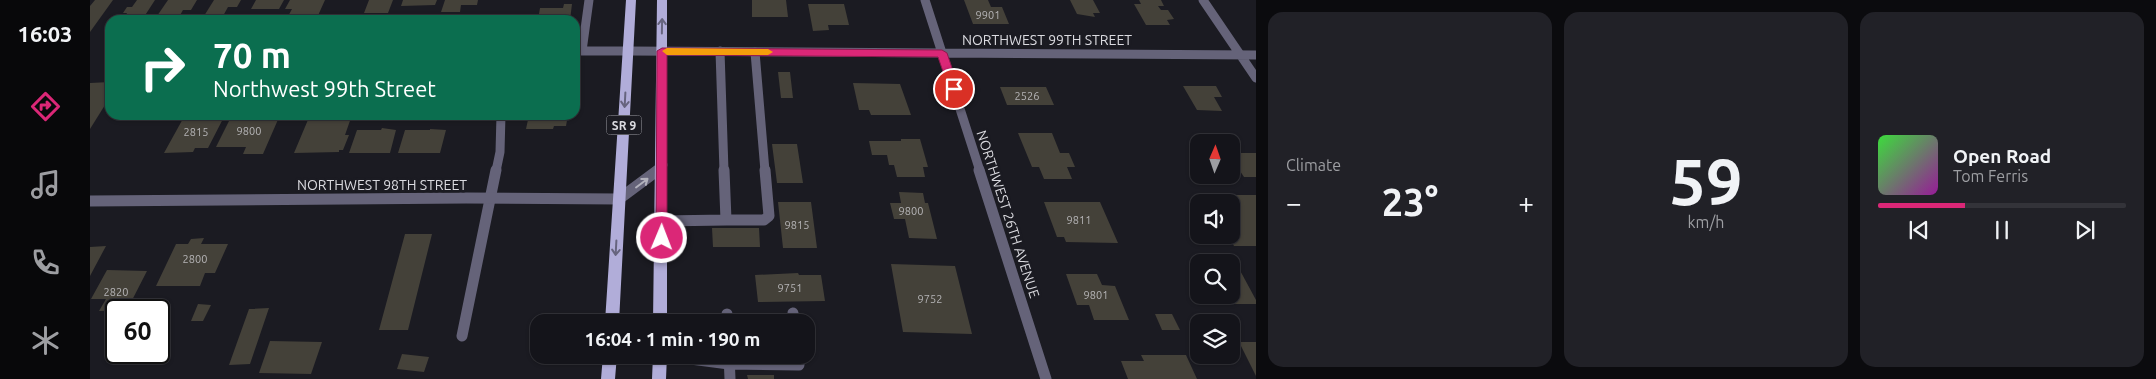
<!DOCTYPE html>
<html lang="en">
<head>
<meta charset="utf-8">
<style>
  body { margin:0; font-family:Ubuntu,sans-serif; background:#212127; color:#f1f3f6; height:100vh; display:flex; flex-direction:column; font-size:19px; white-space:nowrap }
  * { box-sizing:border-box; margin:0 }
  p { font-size:16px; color:#9d9ea2 }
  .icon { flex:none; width:28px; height:28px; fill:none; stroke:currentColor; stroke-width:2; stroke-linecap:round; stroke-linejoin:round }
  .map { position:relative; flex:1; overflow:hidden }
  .drawer { display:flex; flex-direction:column; gap:12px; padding:12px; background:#0b0b0e; width:900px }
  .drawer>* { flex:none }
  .banner { position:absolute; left:15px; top:15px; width:475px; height:105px; border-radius:15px; box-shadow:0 1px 4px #0004,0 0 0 1px #333339; background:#0b6e4f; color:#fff; overflow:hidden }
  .needle { width:32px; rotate:2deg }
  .controls { position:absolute; left:1100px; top:134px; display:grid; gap:10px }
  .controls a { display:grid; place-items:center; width:50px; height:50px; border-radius:10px; background:#14141a; box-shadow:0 1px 4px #0004,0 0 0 1px #333339; font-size:25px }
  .speed { position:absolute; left:15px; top:299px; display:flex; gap:10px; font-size:25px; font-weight:700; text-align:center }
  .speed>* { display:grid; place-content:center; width:65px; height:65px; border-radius:50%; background:#14141a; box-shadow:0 1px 4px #0004,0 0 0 1px #333339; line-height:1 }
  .speed .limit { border:2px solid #111; border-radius:8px; background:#fff; color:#111 }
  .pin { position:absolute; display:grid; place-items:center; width:42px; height:42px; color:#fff; margin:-21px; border:2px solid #fff; border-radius:50%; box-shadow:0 1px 5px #0007 }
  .me { position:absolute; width:55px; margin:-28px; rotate:1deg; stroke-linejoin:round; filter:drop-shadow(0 0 4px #0008) }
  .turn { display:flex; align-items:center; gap:18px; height:105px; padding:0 25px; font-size:22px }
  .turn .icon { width:65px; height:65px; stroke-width:2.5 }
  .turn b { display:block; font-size:35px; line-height:42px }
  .big { font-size:38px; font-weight:700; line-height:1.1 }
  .drawer .widget { flex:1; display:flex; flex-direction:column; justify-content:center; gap:8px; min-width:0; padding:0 18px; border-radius:15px; background:#212127 }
  .drawer .dial { align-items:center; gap:0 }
  .dial b { font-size:65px; line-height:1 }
  .song { display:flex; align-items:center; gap:15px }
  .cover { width:60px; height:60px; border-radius:8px; background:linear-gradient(135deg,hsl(120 70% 55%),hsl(300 70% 35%)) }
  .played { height:5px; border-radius:2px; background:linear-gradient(90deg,#db2777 35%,#333339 35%) }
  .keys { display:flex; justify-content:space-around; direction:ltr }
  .heat { display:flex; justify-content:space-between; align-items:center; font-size:28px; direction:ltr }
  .drawer .tiles { flex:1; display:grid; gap:12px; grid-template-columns:repeat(3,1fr) }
  .trip { position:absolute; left:440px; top:314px; width:285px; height:50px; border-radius:15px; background:#14141a; box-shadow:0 1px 4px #0004,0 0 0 1px #333339; font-weight:700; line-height:50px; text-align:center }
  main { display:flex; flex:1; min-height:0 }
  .menu { display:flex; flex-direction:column; width:90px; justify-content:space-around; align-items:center; background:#08080a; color:#9d9ea2 }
  .menu .icon { width:35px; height:35px }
  .menu .current { color:#db2777 }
  .menu b { font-size:22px; color:#f1f3f6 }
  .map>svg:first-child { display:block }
</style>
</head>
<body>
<main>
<nav class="menu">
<b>16:03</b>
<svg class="icon current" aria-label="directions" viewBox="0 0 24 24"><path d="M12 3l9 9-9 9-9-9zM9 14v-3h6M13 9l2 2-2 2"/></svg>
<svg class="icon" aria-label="music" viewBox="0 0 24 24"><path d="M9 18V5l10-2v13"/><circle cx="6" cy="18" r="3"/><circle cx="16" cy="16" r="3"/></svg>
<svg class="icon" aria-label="phone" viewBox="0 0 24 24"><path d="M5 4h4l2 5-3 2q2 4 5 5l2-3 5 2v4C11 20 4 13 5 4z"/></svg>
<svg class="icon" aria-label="climate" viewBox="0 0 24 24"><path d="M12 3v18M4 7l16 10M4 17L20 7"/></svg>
</nav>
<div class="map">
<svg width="1166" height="379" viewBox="0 0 1166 379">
  <rect width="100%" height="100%" fill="#1b1b22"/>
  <path fill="#444139" d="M5,0H23L0,32V6Z
    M47,0H65L52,20H33L37,13H33L37,7H42Z
    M78,0H107L101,10H93L89,17L67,16Z
    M124,0H151L147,7H138L133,16H114Z
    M166,0H194L189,9H161Z
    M200,0H235L226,20H196L202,9H195Z
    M279,0H303L298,13H274Z
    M313,0H347L345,5L311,6Z
    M355,0H388L387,5H371L370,12H351Z
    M662,0H696L698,17H662Z
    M874,0H898L901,7H912L919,24H883Z
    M980,0H1003L1010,13H1003L1005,17L987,14Z
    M1049,0H1071L1074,6H1068L1071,10H1078L1084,19L1077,20L1080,25H1056L1044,4H1051Z
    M474,4H482L480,20H448L450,8H473Z
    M718,4H754L759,25H738L739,30L723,31Z
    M688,72H700L703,98H691Z
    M20,82V97L0,129V83Z
    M763,83L810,84L821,115H781L779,110H769Z
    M1093,86H1126L1132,97H1124L1132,111L1107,110Z
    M910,87H956L964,105H917Z
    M95,115H135L118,148H105L103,152L74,153Z
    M142,115H190L173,154H153L156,147H126Z
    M220,115H262L255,135H259L253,150H249V152L204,153Z
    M439,115H478L476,126H464L463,129H436Z
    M292,128L306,130L300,153H259L267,130H291Z
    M340,129L356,130L350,153H308L315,130H340Z
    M928,133H962L970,153H979L985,167H977L982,179H954L949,167H942Z
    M811,139H830L838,167H833L835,177H807L804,165H799L797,155H782L779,141H811Z
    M682,144H707L713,183H687Z
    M1141,150L1144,153H1166V177H1154L1150,171H1141Z
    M809,192L833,193L835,203H838L847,239L819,238L815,219H804L800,203H811Z
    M1116,195H1166V246H1144L1138,235H1141V202H1120Z
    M688,202H721L727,248H693Z
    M954,202H1010L1028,243L976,242L974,237H967Z
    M622,228H669L670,247H623Z
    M315,234H342L318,330H289Z
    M114,238L111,244H138L125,273H115L110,286H66L86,244H98L101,239Z
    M16,246L0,276V247Z
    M1141,263H1146L1166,300V304H1129L1125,295H1141Z
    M801,264L865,266L882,334L813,332Z
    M17,270L57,271L37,310L9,311L16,299H1Z
    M708,273L709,275H731L735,301L668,302L665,275Z
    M976,274H1007L1012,285L1025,286L1039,320H1004L999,305H987Z
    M108,304L121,305L113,321H101Z
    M179,308L160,364L139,365L159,309Z
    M1065,314H1082L1090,330H1072Z
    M180,341L232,342L221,374L169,373Z
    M1149,342H1166V376Z
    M312,354L339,357L334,372L307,369Z
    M1051,355H1096L1107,379H1038L1031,361H1054Z
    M657,375H684V379H658Z"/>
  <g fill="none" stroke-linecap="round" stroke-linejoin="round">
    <path stroke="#656379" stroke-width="9" d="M499,0L492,51H538
      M630,51L634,171
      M665,52L675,171
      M406,171L410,152L411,115"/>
    <path stroke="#656379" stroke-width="11" d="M636,220H674L679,216L675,170
      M572,221L636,220L634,170
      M703,313L704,322
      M637,314V322
      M372,336L406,170
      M570,355L639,364L709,365L708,355
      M639,355L640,379"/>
    <path stroke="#656379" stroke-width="9" d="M835,0L890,171
      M1113,0L1166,78
      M538,51L1166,55
      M566,171L573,165"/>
    <path stroke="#656379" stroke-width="11" d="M889,170L956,379
      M0,201L376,198L529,199L568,170"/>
    <path fill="#b1add9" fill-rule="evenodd" d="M536,0H546L529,322H515Z
      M567,0H577V322H563Z
      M513,355H527L525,379H511Z
      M563,355H577L576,379H562Z"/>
  </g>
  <defs><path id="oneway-shaft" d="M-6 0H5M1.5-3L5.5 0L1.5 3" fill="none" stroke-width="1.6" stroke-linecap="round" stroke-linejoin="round" transform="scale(1.25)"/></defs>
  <g stroke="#66647e">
    <use href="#oneway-shaft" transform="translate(572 26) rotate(-89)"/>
    <use href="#oneway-shaft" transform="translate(535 100) rotate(93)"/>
    <use href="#oneway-shaft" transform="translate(526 248) rotate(93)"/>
  </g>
  <use stroke="#b2b1bc" href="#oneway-shaft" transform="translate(552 183) rotate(-37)"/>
  <path fill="#db2777" stroke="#8e194d" d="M572,48L852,50L857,53L869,89L867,92H860L848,57L577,55V238L576,241L572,243L567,241L566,238L567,51Z"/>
  <path fill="#f59e0b" d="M577,48L678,49L683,52L678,55H577L572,51Z"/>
  <g text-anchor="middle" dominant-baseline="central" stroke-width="5" stroke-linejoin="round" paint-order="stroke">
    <g font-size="11" fill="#b5b4b6">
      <text x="898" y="15">9901</text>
      <text x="937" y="96">2526</text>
      <text x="159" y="131">9800</text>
      <text x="106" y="132">2815</text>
      <text x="821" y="211">9800</text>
      <text x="989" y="220">9811</text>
      <text x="707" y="225">9815</text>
      <text x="105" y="259">2800</text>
      <text x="700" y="288">9751</text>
      <text x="26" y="292">2820</text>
      <text x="1006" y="295">9801</text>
      <text x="840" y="299">9752</text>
    </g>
    <rect fill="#1b1b22" stroke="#a1a1a7" stroke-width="1" x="516.5" y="115.5" width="35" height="19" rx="4"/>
    <g font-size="12" font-weight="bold" fill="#dbdbe0">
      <text x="534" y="125">SR 9</text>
    </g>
    <g font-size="14" fill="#dbdbe0" stroke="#1b1b22">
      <text x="957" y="40">NORTHWEST 99TH STREET</text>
      <text x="292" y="185">NORTHWEST 98TH STREET</text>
      <text transform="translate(918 214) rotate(72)">NORTHWEST 26TH AVENUE</text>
    </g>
  </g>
</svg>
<div class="controls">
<a><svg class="needle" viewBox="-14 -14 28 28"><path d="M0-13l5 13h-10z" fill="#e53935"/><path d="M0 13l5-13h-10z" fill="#9d9ea2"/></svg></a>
<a><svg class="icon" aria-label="sound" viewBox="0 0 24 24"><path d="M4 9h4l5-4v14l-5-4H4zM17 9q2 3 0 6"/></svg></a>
<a><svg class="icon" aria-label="search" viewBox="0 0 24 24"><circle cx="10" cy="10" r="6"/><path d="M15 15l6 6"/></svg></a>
<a><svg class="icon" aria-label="layers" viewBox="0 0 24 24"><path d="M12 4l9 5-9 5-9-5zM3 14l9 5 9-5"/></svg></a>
</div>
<div class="speed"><div class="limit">60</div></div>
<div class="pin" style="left:864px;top:89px;background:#d93025"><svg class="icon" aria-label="arrive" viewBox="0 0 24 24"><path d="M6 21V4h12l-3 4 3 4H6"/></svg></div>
<svg class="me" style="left:572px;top:238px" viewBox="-20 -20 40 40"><circle r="17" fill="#db2777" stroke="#fff" stroke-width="3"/><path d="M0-11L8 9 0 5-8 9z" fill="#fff"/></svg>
<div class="trip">16:04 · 1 min · 190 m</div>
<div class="banner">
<div class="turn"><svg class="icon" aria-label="right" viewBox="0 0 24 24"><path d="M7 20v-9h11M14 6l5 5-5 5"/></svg><div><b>70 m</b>Northwest 99th Street</div></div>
</div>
</div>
<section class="drawer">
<div class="tiles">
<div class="widget"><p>Climate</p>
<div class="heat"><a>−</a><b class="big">23°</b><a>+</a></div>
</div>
<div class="widget dial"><b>59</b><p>km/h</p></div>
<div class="widget">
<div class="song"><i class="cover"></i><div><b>Open Road</b><p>Tom Ferris</p></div></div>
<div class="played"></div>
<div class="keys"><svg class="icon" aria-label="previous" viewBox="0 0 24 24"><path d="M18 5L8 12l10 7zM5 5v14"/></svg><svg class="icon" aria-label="pause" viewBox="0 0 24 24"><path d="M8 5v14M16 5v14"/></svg><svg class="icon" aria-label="next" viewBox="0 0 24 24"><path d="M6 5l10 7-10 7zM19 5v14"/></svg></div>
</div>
</div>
</section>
</main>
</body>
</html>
